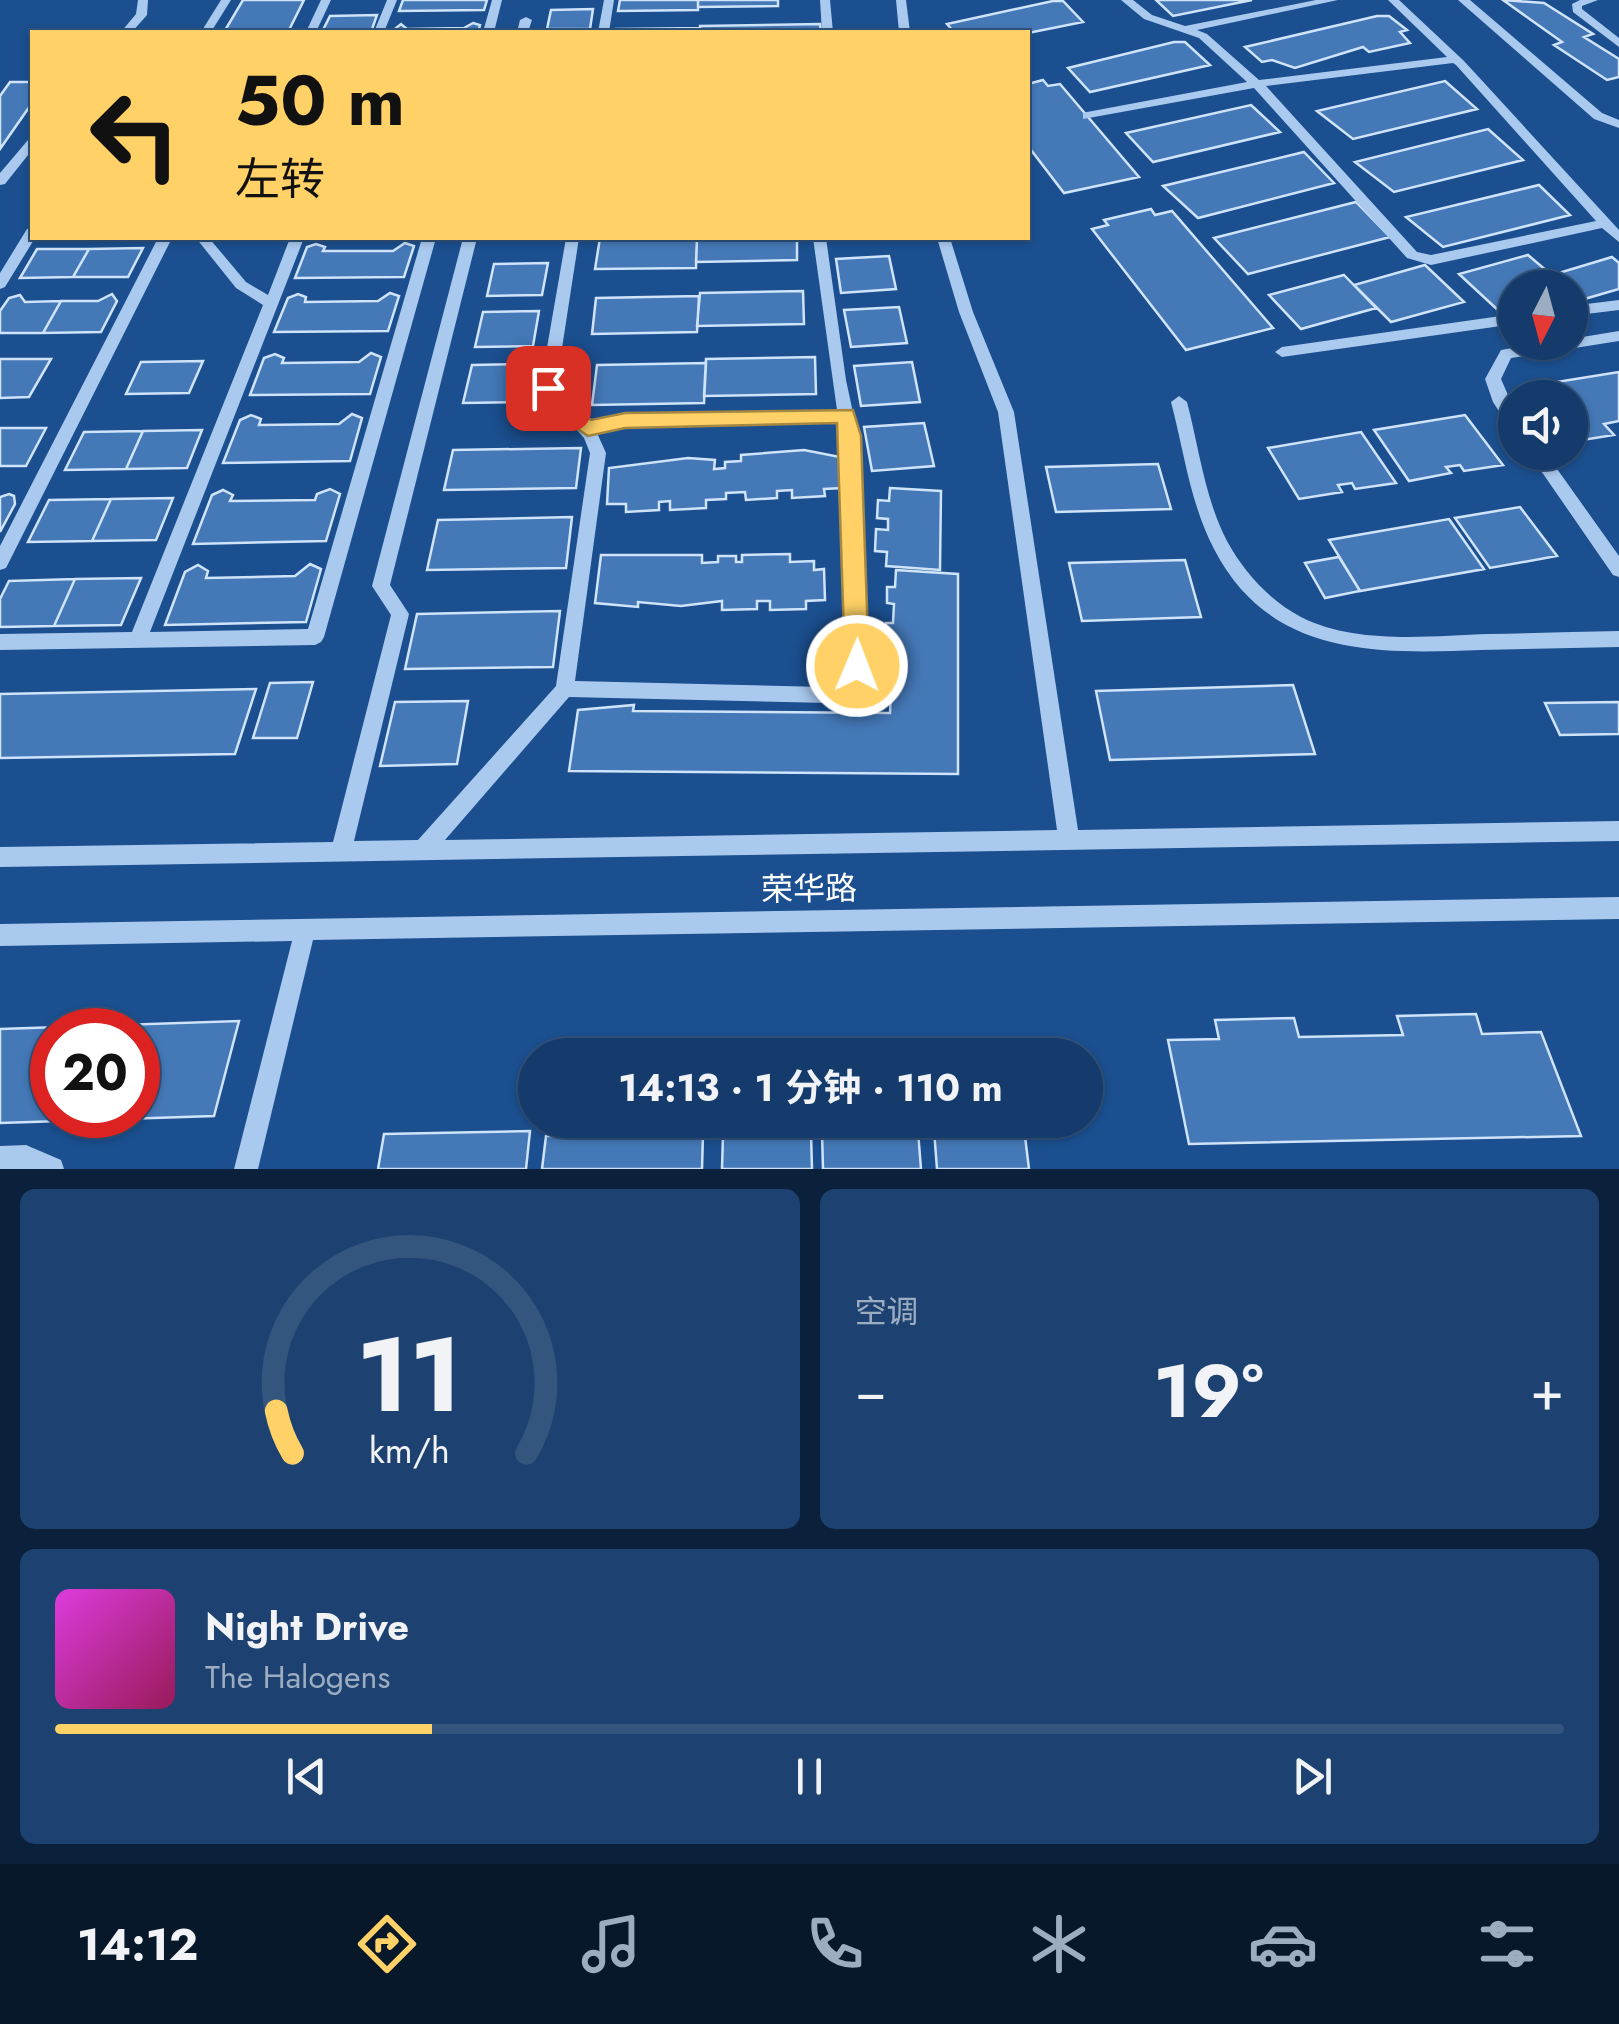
<!DOCTYPE html>
<html lang="zh">
<head>
<meta charset="utf-8">
<style>
  body { margin:0; font-family:Jost,"Noto Sans SC",sans-serif; background:#1d4271; color:#f1f3f6; height:100vh; display:flex; flex-direction:column; font-size:38px; white-space:nowrap }
  * { box-sizing:border-box; margin:0 }
  p { font-size:32px; color:#9dadc1 }
  .icon { flex:none; width:55px; height:55px; fill:none; stroke:currentColor; stroke-width:2; stroke-linecap:round; stroke-linejoin:round }
  .map { position:relative; height:1169px; overflow:hidden }
  .details { display:flex; flex-direction:column; gap:20px; padding:20px; background:#0b203b; flex:1 }
  .details>* { flex:none }
  .top-card { position:absolute; left:30px; top:30px; width:1000px; height:210px; border-radius:0px; box-shadow:0 2px 8px #0004,0 0 0 2px #33557e; background:#ffd166; color:#111; overflow:hidden }
  .needle { width:65px; rotate:186deg }
  .buttons { position:absolute; left:1498px; top:270px; display:grid; gap:20px }
  .buttons a { display:grid; place-items:center; width:90px; height:90px; border-radius:50%; background:#143b6b; box-shadow:0 2px 8px #0004,0 0 0 2px #33557e; font-size:50px }
  .speed { position:absolute; left:30px; top:1008px; display:flex; gap:20px; font-size:50px; font-weight:700; text-align:center }
  .speed>* { display:grid; place-content:center; width:130px; height:130px; border-radius:50%; background:#143b6b; box-shadow:0 2px 8px #0004,0 0 0 2px #33557e; line-height:1 }
  .speed .limit { border:15px solid #d22; background:#fff; color:#111 }
  .pin { position:absolute; display:grid; place-items:center; width:85px; height:85px; color:#fff; margin:-42px; border-radius:20px; box-shadow:0 5px 15px #0006 }
  .me { position:absolute; width:110px; margin:-55px; rotate:1deg; stroke-linejoin:round; filter:drop-shadow(0 0 8px #0008) }
  .turn { display:flex; align-items:center; gap:35px; height:210px; padding:0 40px; font-size:45px }
  .turn .icon { width:130px; height:130px; stroke-width:2.5 }
  .turn b { display:block; font-size:70px; line-height:85px }
  .big { font-size:75px; font-weight:700; line-height:1.1 }
  .details .tile { flex:1; display:flex; flex-direction:column; justify-content:center; gap:15px; min-width:0; padding:0 35px; border-radius:15px; background:#1d4271 }
  .details .dial { align-items:center; gap:0 }
  .dial svg { height:260px; overflow:visible; fill:none; stroke:#33557e; stroke-width:7; stroke-linecap:round; text-anchor:middle }
  .dial text { fill:#f1f3f6; stroke:none }
  .song { display:flex; align-items:center; gap:30px }
  .cover { width:120px; height:120px; border-radius:15px; background:linear-gradient(135deg,hsl(300 70% 55%),hsl(330 70% 35%)) }
  .played { height:10px; border-radius:5px; background:linear-gradient(90deg,#ffd166 25%,#33557e 25%) }
  .keys { display:flex; justify-content:space-around; direction:ltr }
  .heat { display:flex; justify-content:space-between; align-items:center; font-size:55px; direction:ltr }
  .details .tiles { flex:1; display:grid; gap:20px; grid-template-columns:1fr 1fr }
  .tile:last-child { grid-column:span 2 }
  .trip { position:absolute; left:518px; top:1038px; width:585px; height:100px; border-radius:50px; background:#143b6b; box-shadow:0 2px 8px #0004,0 0 0 2px #33557e; font-weight:700; line-height:100px; text-align:center }
  .menu { display:flex; height:160px; justify-content:space-around; align-items:center; background:#08182b; color:#9dadc1 }
  .menu .icon { width:70px; height:70px }
  .menu .on { color:#ffd166 }
  .menu b { font-size:45px; color:#f1f3f6 }
  .map>svg:first-child { display:block }
</style>
</head>
<body>
<div class="map">
<svg width="1619" height="1169" viewBox="0 0 1619 1169">
  <rect width="100%" height="100%" fill="#1b4f8f"/>
  <path fill="#4478b7" stroke="#cfe3fa" stroke-width="2.5" fill-rule="evenodd" d="M243,0H304L288,32H224Z
    M403,0H487L484,10L399,11Z
    M620,0H698V10L618,11Z
    M698,0H778V6L698,7Z
    M1156,0H1252L1173,16Z
    M1503,0L1544,3L1593,34L1584,37L1619,59V77L1607,80L1554,45L1562,42Z
    M1053,1H1063L1083,22L1028,33L954,32L947,24Z
    M593,9L590,29H547L551,10Z
    M377,15L371,32H322L330,16Z
    M1377,16H1389L1407,30L1400,32L1410,43L1369,52L1363,47L1295,68L1272,60L1262,62L1245,47Z
    M473,23L480,25L478,32H391L401,24L407,29L464,28Z
    M820,24L821,32H700V26Z
    M700,28V32H615L616,29Z
    M1174,42H1185L1210,65L1090,92L1068,68Z
    M1043,80L1048,86L1060,84L1139,177L1064,193L1028,146V84Z
    M1445,81L1477,109L1353,139L1317,111Z
    M10,82H32V103L0,149V96Z
    M1251,105L1280,132L1153,162L1126,133Z
    M1488,129L1523,160L1394,192L1355,162Z
    M1304,152L1334,183L1198,218L1163,186Z
    M1539,185L1570,215L1443,247L1406,217Z
    M1356,202L1390,237L1248,274L1214,238Z
    M1151,209L1155,215L1172,211L1273,328L1186,350L1092,229L1108,225L1104,220Z
    M600,238H697L696,268L595,269Z
    M697,238H797V260L696,262Z
    M405,243L414,246L404,277L295,278L307,247L316,244L325,247L323,251H393Z
    M143,248L128,277H73L89,249Z
    M37,249H89L73,277L20,278Z
    M1528,255L1567,288H1515V307L1500,312L1459,274Z
    M889,256L896,289L841,293L836,259Z
    M1612,257L1619,263V289L1581,300L1552,275Z
    M548,263L542,295L487,296L494,264Z
    M1425,265L1464,302L1391,322L1354,285Z
    M1344,275L1376,308L1301,329L1269,295Z
    M803,291L804,324L697,326L700,293Z
    M390,293L399,296L388,331L274,332L288,298L298,294L306,297L305,302L378,301Z
    M112,294L117,301L101,332L43,333L61,301H98Z
    M20,295L25,302L61,301L43,333H0V311L9,298Z
    M699,296L697,332L592,334L596,298Z
    M899,307L907,343L851,347L844,310Z
    M539,311L533,346L475,347L483,312Z
    M371,353L381,357L370,394L250,395L264,358L275,354L284,358L282,363L359,362Z
    M815,357L816,394L704,396L706,359Z
    M0,359H51L29,397L0,398Z
    M203,361L189,393L126,394L141,362Z
    M912,362L920,402L861,406L854,366Z
    M706,363L704,403L592,405L597,365Z
    M530,364L523,402L463,403L472,365Z
    M1619,372V421L1604,424L1614,435L1570,442V398H1528L1520,388Z
    M352,414L362,418L350,461L223,463L240,420L251,415L261,419L259,425L339,424Z
    M1465,415L1503,465L1464,471L1460,465L1446,467L1451,473L1409,481L1374,430Z
    M924,423L934,466L872,471L864,427Z
    M0,428H46L26,466H0Z
    M202,430L187,468L126,469L143,431Z
    M143,431L126,469L65,470L84,432Z
    M1361,432L1396,483L1355,489L1352,483L1338,485L1342,492L1299,499L1268,448Z
    M581,448L576,488L444,490L453,450Z
    M804,450L840,457L843,488L824,489L825,496L792,498V490L777,491V498L746,500L745,492L726,493V499L706,500V508L670,510V501L659,502V510L626,512V504H607L609,468L688,458L715,460L714,469L725,468V462L741,461V455Z
    M1158,464L1171,509L1056,512L1046,467Z
    M890,488L941,491L940,570L886,566L887,552L875,551L876,529L888,530V519L877,518L878,500L889,501Z
    M330,489L340,494L326,541L193,544L212,495L223,490L233,495L230,501L315,500L317,494Z
    M9,494L14,496L15,504L0,532V497Z
    M173,498L156,540L92,541L111,499Z
    M111,499L92,541L28,542L49,500Z
    M1520,507L1557,556L1490,568L1455,518Z
    M572,517L566,568L427,570L438,520Z
    M1449,519L1484,569L1360,591L1329,540Z
    M790,554V562L814,561V570L824,569L825,600L806,601V609L770,610V601H757V609L722,610V601L681,606L638,602V607L595,603L601,555H702V563L718,562V556H736V562H742V555Z
    M1339,557L1360,591L1325,598L1305,563Z
    M1185,560L1201,617L1082,621L1069,563Z
    M310,564L321,569L306,622L165,625L185,572L198,565L208,571L206,578L295,576Z
    M896,570L958,574V774L569,771L578,710L634,705L633,711L890,713L893,643L885,642L886,623H893L894,604L887,603V587H895Z
    M141,578L121,625L54,626L75,579Z
    M75,579L54,626L0,627V599L9,581Z
    M560,611L553,667L405,669L417,614Z
    M313,682L297,738H253L270,683Z
    M1293,685L1315,754L1110,760L1096,691Z
    M256,689L235,754L0,758V694Z
    M468,701L457,764L380,766L395,702Z
    M1619,702V734L1560,735L1545,703Z
    M1476,1014L1482,1034L1541,1032L1581,1136L1189,1144L1168,1040L1219,1039L1215,1020L1294,1018L1299,1037L1403,1035L1397,1016Z
    M239,1021L214,1116L0,1123V1029ZM52,1030H138V1115H52Z
    M1024,1128L1029,1169H937L934,1130Z
    M530,1131L526,1169H378L384,1134Z
    M918,1131L921,1169H823L822,1132Z
    M811,1133L812,1169H722L723,1135Z
    M703,1134L702,1169H542L546,1136Z"/>
  <g fill="none" stroke-linecap="round" stroke-linejoin="round">
    <path fill="#a9c9ee" fill-rule="evenodd" d="M138,0H148L147,15L132,32H121L136,14Z
      M221,0H231L211,32H201Z
      M321,0H331L316,32H306Z
      M387,0H397L384,32H374Z
      M492,0H502L494,32H483Z
      M604,0H614L609,32H598Z
      M820,0H830L833,32H822Z
      M896,0H906L910,32H899Z
      M1121,0H1133L1152,15L1185,26L1316,0H1338L1197,30L1207,34L1259,80L1447,57L1388,0H1399L1464,61L1619,230V242L1602,228L1431,265L1407,258L1254,88L1083,119V113L1087,112L1247,82L1199,38L1144,19ZM1453,63L1456,65L1596,221L1431,255L1417,252L1266,86Z
      M1458,0H1470L1602,113L1619,120V128L1594,119Z
      M1580,0H1598L1582,6V9L1619,38V47L1573,12L1572,4Z
      M526,17L532,20L528,32H517L520,20Z
      M32,139V150L5,184L0,185V173L28,140Z
      M32,228V238H35L5,287L0,289V273L27,229Z
      M158,238H172L6,568L0,570V546Z
      M196,238H209L246,282L268,295L290,238H304L150,632L308,629L422,238H436L324,637L321,642L315,645L0,650V634L132,632L263,305L236,288Z
      M463,238H477L390,585L409,614L354,841L418,840L556,686L590,453L584,438L540,388L566,238H579L556,387L590,423L625,415L837,410L813,238H826L846,380L858,436L866,666L836,701L829,703L569,697L445,840L1057,830L998,412L959,312L937,238H950L973,312L1014,412L1078,830L1619,821V841L0,867V847L333,842L391,615L372,586ZM839,422L842,436L848,663L825,687L575,681L606,453L597,433L625,427Z
      M1619,300V310L1570,316V306Z
      M1515,314V324L1282,357L1275,352L1282,347Z
      M1619,331V341L1511,358L1501,379L1515,411V429L1509,427L1493,402L1485,379L1501,350L1546,342H1570V339Z
      M1179,396L1187,402C1199,448 1205,499 1227,541C1244,572 1269,600 1301,617C1356,645 1430,636 1489,634C1532,633 1576,632 1619,631V647C1573,648 1527,649 1481,650C1375,654 1270,657 1214,549C1190,503 1184,451 1171,402Z
      M1528,452H1545L1619,556V577L1613,575Z
      M1619,897V919L313,940L258,1169H234L292,941L0,946V924Z
      M26,1145L61,1160L64,1169H0V1146Z"/>
  </g>
  <path fill="#ffd166" stroke="#a68842" stroke-width="2.5" d="M548,380L591,420L625,413L853,410L861,436L869,666L865,673H849L845,666L837,423L625,428L588,436L551,411L538,388Z"/>
  <g text-anchor="middle" dominant-baseline="central" stroke-width="9" stroke-linejoin="round" paint-order="stroke">
    <g font-size="32" fill="#fff" stroke="#1b4f8f">
      <text transform="translate(809 889) rotate(-1)">荣华路</text>
    </g>
  </g>
</svg>
<div class="buttons">
<a><svg class="needle" viewBox="-14 -14 28 28"><path d="M0-13l5 13h-10z" fill="#e53935"/><path d="M0 13l5-13h-10z" fill="#9dadc1"/></svg></a>
<a><svg class="icon" aria-label="sound" viewBox="0 0 24 24"><path d="M4 9h4l5-4v14l-5-4H4zM17 9q2 3 0 6"/></svg></a>
</div>
<div class="speed"><div class="limit">20</div></div>
<div class="pin" style="left:548px;top:388px;background:#d93025"><svg class="icon" aria-label="arrive" viewBox="0 0 24 24"><path d="M6 21V4h12l-3 4 3 4H6"/></svg></div>
<svg class="me" style="left:857px;top:666px" viewBox="-20 -20 40 40"><circle r="17" fill="#ffd166" stroke="#fff" stroke-width="3"/><path d="M0-11L8 9 0 5-8 9z" fill="#fff"/></svg>
<div class="trip">14:13 · 1 分钟 · 110 m</div>
<div class="top-card">
<div class="turn"><svg class="icon" aria-label="left" viewBox="0 0 24 24"><path d="M17 20v-9H6M10 6l-5 5 5 5"/></svg><div><b>50 m</b>左转</div></div>
</div>
</div>
<section class="details">
<div class="tiles">
<div class="tile dial"><svg viewBox="0 0 100 80">
<path d="M14 69A42 42 0 1 1 86 69"/>
<path d="M14 69A42 42 0 0 1 9 56" stroke="#ffd166"/>
<text x="50" y="56" font-size="32" font-weight="700">11</text>
<text x="50" y="72" font-size="11">km/h</text>
</svg></div>
<div class="tile"><p>空调</p>
<div class="heat"><a>−</a><b class="big">19°</b><a>+</a></div>
</div>
<div class="tile">
<div class="song"><i class="cover"></i><div><b>Night Drive</b><p>The Halogens</p></div></div>
<div class="played"></div>
<div class="keys"><svg class="icon" aria-label="previous" viewBox="0 0 24 24"><path d="M18 5L8 12l10 7zM5 5v14"/></svg><svg class="icon" aria-label="pause" viewBox="0 0 24 24"><path d="M8 5v14M16 5v14"/></svg><svg class="icon" aria-label="next" viewBox="0 0 24 24"><path d="M6 5l10 7-10 7zM19 5v14"/></svg></div>
</div>
</div>
</section>
<nav class="menu">
<b>14:12</b>
<svg class="icon on" aria-label="directions" viewBox="0 0 24 24"><path d="M12 3l9 9-9 9-9-9zM9 14v-3h6M13 9l2 2-2 2"/></svg>
<svg class="icon" aria-label="music" viewBox="0 0 24 24"><path d="M9 18V5l10-2v13"/><circle cx="6" cy="18" r="3"/><circle cx="16" cy="16" r="3"/></svg>
<svg class="icon" aria-label="phone" viewBox="0 0 24 24"><path d="M5 4h4l2 5-3 2q2 4 5 5l2-3 5 2v4C11 20 4 13 5 4z"/></svg>
<svg class="icon" aria-label="climate" viewBox="0 0 24 24"><path d="M12 3v18M4 7l16 10M4 17L20 7"/></svg>
<svg class="icon" aria-label="car" viewBox="0 0 24 24"><path d="M5 17H2v-5l4-1 3-4h7l3 4 3 1v5h-3M9 17h6M6 11h13"/><circle cx="7" cy="17" r="2"/><circle cx="17" cy="17" r="2"/></svg>
<svg class="icon" aria-label="filters" viewBox="0 0 24 24"><path d="M4 7h16M4 17h16"/><circle cx="9" cy="7" r="2"/><circle cx="15" cy="17" r="2"/></svg>
</nav>
</body>
</html>
